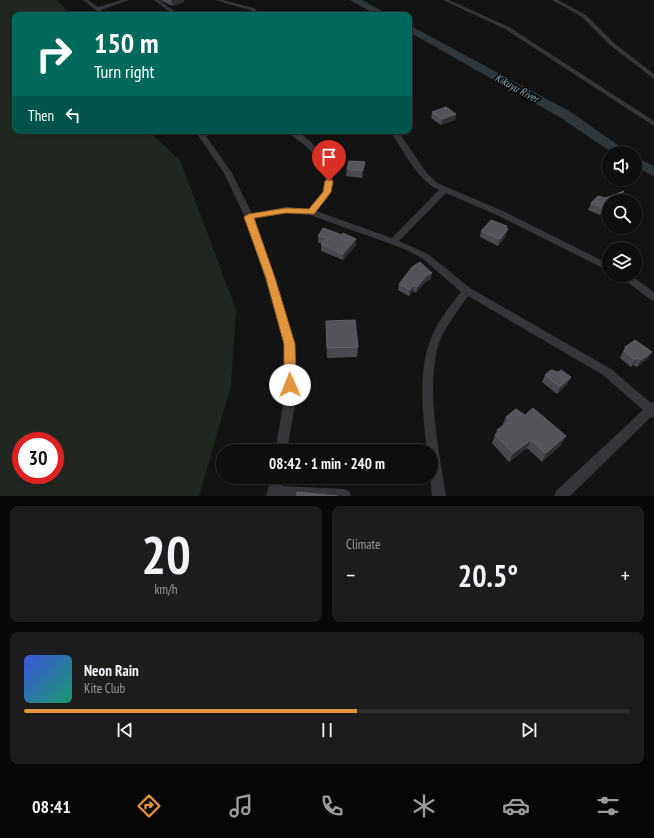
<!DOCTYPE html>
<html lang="en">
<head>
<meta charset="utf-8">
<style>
  body { margin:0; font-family:"PT Sans Narrow",sans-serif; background:#1c1c1d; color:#f1f3f6; height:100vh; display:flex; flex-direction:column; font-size:15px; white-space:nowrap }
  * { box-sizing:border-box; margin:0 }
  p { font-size:13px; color:#9b9c9e }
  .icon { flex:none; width:22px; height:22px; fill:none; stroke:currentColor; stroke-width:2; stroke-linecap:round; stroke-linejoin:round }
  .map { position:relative; height:496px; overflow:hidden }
  .side { display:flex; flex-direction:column; gap:10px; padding:10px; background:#080808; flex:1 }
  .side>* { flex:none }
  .top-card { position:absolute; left:12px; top:12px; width:400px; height:122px; border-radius:8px; box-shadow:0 1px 3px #0004,0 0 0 1px #2e2e2f; background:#00695c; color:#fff; overflow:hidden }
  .buttons { position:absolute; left:602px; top:146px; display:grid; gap:8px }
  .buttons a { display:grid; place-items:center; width:40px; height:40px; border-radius:50%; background:#0e0e0f; box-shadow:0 1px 3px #0004,0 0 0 1px #2e2e2f; font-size:20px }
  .speed { position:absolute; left:12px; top:432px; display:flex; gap:8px; font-size:20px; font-weight:700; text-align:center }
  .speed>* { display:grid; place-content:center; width:52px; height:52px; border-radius:50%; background:#0e0e0f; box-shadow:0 1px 3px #0004,0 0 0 1px #2e2e2f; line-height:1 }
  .speed .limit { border:6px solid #d22; background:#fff; color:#111 }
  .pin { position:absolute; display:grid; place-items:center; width:34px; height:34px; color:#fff; margin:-41px -17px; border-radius:50% 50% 50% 0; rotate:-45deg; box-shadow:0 0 4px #0007 }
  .pin .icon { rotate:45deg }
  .me { position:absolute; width:44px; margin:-22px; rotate:359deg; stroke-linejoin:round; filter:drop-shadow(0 0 3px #0008) }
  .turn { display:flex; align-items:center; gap:14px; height:84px; padding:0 16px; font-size:18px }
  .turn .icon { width:52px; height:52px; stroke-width:2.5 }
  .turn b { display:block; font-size:28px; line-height:34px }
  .then { display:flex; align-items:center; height:38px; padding:0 16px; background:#0003; gap:8px; font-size:15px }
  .big { font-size:30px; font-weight:700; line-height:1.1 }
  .side .card { flex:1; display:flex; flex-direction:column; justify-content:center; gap:6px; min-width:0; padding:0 14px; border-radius:8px; background:#1c1c1d }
  .side .dial { align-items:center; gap:0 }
  .dial b { font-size:52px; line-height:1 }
  .song { display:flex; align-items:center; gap:12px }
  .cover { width:48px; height:48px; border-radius:6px; background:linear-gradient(135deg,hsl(230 70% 55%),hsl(160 70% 35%)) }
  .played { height:4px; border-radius:2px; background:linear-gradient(90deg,#e3953c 55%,#2e2e2f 55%) }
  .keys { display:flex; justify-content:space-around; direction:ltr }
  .heat { display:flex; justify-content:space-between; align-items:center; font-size:22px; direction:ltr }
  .side .tiles { flex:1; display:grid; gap:10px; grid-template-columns:1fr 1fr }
  .card:last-child { grid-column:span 2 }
  .trip { position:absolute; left:216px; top:444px; width:222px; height:40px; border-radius:20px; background:#0e0e0f; box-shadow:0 1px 3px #0004,0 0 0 1px #2e2e2f; font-weight:700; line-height:40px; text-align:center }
  .menu { display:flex; height:64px; justify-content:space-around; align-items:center; background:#060606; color:#9b9c9e }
  .menu .icon { width:28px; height:28px }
  .menu .on { color:#e3953c }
  .menu b { font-size:18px; color:#f1f3f6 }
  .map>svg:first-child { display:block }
</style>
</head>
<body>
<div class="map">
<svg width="654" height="496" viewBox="0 0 654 496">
  <rect width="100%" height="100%" fill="#131314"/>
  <path fill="#202720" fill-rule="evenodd" d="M0,0H57L71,15H15V131H148L180,160L236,310L231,386L199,496H0ZM21,441H55V475H21Z"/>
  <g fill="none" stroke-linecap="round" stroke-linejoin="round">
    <path fill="#2d373c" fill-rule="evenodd" d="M350,0H362L389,15H377Z
      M409,25L571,112L629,153H613L561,118L409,32Z
      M635,157L654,166V176L635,167Z"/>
    <path fill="#343639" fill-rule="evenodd" d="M83,0H88L98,7L122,0H129L101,10L108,15H102Z
      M154,0H159L180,15H174Z
      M215,0H223L254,8L257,11L254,15H248L251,11L250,10Z
      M443,0H449L509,27L654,121V126L505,29Z
      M552,0H558L586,15L614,43L654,74V79L610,45L582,17Z
      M195,131L203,132L218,131L206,136L232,173L252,214L286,207L309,209C314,204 320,199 323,192C331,173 316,155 302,143C297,139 292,136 287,131C291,131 294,131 297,132C312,139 336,167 333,185C331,196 324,203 316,211L392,238L439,190C418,181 403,150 390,131H398L426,172L437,183L505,212L609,264V271L499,216L446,193L399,241L428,254L470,288L611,369L651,403L654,402V418L651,417L570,496H554L556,491L643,410L603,375L468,296C457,312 444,328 438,346C426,390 439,451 446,496H432L430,477L431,451H427C423,417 418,380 428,347C434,326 448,308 461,292L422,258L402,248L310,215L286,213L254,219L275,278L294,344L296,399L287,451H275L284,399V344L265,278L245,217L224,173Z
      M618,275H630L654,292V301L651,300Z
      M271,477H283L282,486L344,489L349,491L351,496H266Z"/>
  </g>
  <path fill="#494a4f" d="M160,0H184V2L172,6Z
    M432,112L456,114L455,120L441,125L431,118Z
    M365,162L364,169L362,178L346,176L347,169Z
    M624,191L621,197L618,201H609V210L605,214L602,213L600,215L588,210L591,203Z
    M506,228V236L498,246L480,237L481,231Z
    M318,236L356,245L343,260L321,251V244L322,243H318Z
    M431,279L425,282L416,293L413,291L409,296L398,290L399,284Z
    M326,321L358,347L357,357L327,358Z
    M625,347L652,352L647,359L637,367L633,365L631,367L620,358Z
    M545,375L571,377L567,384L557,394L542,382Z
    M506,417L561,445L542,462L527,448L509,462L492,443L497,430L502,426Z"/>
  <path fill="#2f3033" d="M173,0H184V2L172,6L171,1Z
    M456,114L455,120L441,125L442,119Z
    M365,162L364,169L362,178V171Z
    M624,191L621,197L618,201H614Z
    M605,206L602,213L600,215L603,208Z
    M609,206V210L605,214Z
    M508,229L506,236L498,246L500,239Z
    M356,239V245L343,260V254Z
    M432,273L431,279L425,282L416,293L417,287L426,276Z
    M414,285L413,291L409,296L410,290Z
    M652,352L647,359L637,367L641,360Z
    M638,358L633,365L631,367L635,360Z
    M571,377L567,384L557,394L560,387Z
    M566,436L561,445L542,462L546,453Z
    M531,440L527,448L509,462L513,453Z"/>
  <path fill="#53555a" stroke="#606268" d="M446,107L456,114L442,119L432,112Z
    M349,161L365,162L362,171L347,169Z
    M624,191L614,201H609V206L608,208L605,206L603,208L591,203L598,196L606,198Z
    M491,220L507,226L506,228L508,229L500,239L481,231Z
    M323,228L342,235L343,233L356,239L343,254L321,244L327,238L318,236Z
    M420,262L432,273L426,276L417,287L414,285L410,290L399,284L412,267Z
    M355,320L358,347L327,348L326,321Z
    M635,340L652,352L641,360L638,358L635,360L624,351L627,348L625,347Z
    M551,370L558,372L561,370L571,377L560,387L545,375Z
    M533,408L566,436L546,453L531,440L513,453L495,435L499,432L497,430L510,421L506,417L516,409L525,415Z
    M297,492L337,496H297Z"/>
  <path fill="#e3953c" stroke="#946127" d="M329,179L333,181L331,192L314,214L286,213L254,218L275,278L295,344L296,385L294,388L290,390L286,388L284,385V344L266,278L244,217L249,214L286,208L309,209L323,192L325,181Z"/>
  <g text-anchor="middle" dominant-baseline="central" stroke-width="4" stroke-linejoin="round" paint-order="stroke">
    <g font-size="11" font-style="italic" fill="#7f9dad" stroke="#0e0e0f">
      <text transform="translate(517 88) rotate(29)">Kikuyu River</text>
    </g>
  </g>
</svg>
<div class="buttons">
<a><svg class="icon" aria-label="sound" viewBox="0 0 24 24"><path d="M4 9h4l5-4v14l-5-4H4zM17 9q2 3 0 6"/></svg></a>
<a><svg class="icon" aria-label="search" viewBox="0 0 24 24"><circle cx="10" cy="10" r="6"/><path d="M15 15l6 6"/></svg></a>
<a><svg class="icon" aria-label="layers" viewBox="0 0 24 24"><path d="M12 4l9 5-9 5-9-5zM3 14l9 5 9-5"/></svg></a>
</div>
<div class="speed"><div class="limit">30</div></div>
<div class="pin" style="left:329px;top:181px;background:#d93025"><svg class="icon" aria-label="arrive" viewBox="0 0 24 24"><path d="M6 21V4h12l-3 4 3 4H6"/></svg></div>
<svg class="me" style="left:290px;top:385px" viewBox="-20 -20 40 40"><circle r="19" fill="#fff"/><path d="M0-13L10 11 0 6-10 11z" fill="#e3953c"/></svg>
<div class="trip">08:42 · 1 min · 240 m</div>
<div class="top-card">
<div class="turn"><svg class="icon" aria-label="right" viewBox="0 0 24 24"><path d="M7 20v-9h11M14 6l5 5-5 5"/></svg><div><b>150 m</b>Turn right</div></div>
<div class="then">Then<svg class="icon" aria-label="left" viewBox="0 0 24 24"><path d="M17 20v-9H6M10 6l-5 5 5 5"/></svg></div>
</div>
</div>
<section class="side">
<div class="tiles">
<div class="card dial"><b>20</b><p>km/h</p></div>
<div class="card"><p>Climate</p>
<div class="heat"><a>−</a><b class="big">20.5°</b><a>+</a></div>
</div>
<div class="card">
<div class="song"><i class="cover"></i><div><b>Neon Rain</b><p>Kite Club</p></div></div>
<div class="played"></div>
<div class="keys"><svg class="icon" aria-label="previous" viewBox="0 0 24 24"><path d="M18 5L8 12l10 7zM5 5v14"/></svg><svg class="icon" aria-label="pause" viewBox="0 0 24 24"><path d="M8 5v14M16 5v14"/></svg><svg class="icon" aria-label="next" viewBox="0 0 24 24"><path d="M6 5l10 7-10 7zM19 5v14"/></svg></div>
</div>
</div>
</section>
<nav class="menu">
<b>08:41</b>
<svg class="icon on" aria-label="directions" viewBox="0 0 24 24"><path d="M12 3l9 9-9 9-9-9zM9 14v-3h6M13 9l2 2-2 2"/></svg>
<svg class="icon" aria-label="music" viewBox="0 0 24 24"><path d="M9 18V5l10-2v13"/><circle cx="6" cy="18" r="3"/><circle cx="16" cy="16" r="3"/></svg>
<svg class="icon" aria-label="phone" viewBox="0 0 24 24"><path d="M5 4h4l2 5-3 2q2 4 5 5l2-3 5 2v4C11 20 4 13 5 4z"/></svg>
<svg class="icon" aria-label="climate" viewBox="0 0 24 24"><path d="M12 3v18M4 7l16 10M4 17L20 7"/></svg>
<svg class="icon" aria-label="car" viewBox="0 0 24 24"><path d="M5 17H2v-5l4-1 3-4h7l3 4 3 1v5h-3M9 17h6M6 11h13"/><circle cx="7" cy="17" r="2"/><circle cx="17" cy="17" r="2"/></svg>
<svg class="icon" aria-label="filters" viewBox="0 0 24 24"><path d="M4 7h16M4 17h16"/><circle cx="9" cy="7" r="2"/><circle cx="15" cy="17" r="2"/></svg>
</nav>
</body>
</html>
